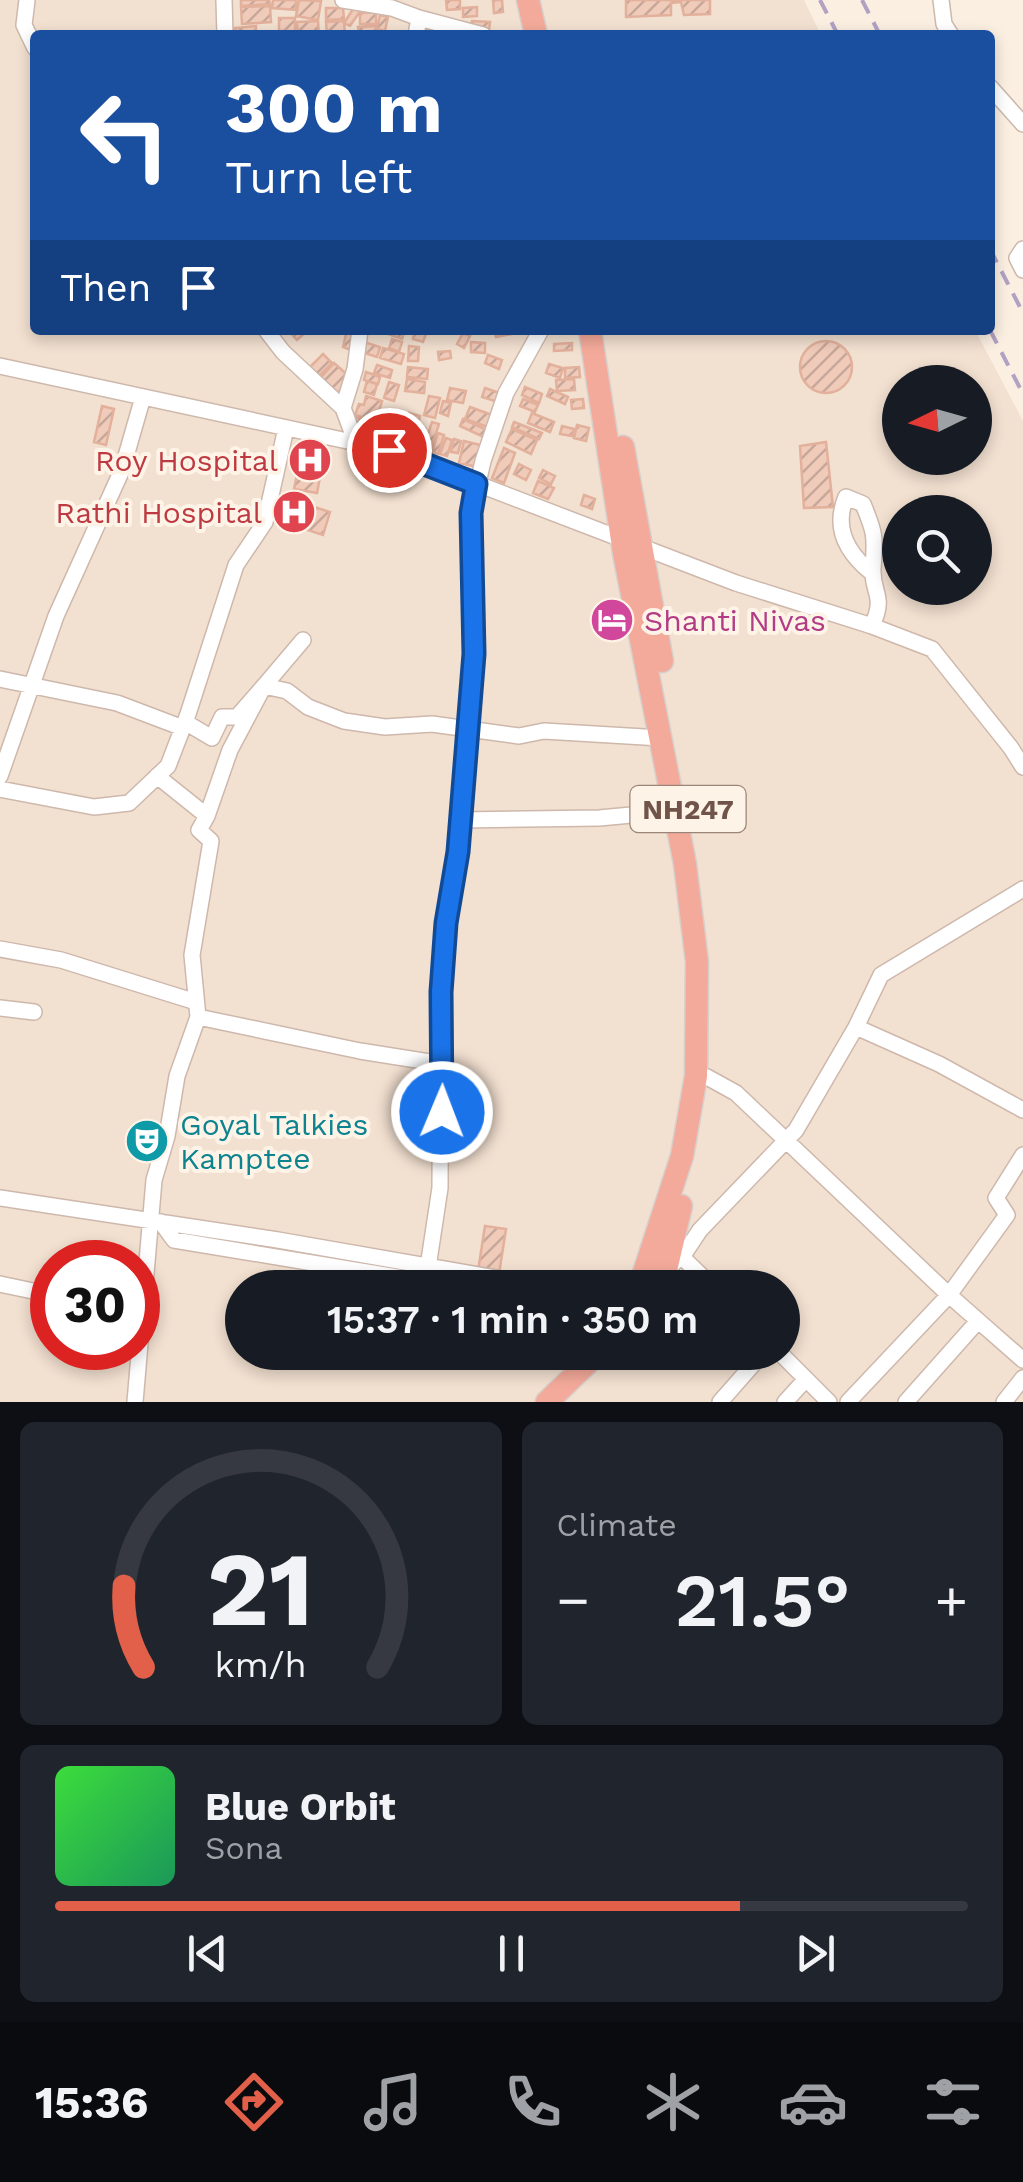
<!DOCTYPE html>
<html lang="en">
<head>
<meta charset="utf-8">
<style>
  body { margin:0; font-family:"Work Sans",sans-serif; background:#20242c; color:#f1f3f6; height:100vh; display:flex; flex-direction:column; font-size:38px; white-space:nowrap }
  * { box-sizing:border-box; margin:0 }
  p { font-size:32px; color:#9ea1a6 }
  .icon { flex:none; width:55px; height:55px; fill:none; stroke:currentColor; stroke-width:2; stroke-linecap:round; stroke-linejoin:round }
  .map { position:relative; height:1402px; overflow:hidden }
  .side { display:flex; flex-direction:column; gap:20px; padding:20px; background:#0d0f14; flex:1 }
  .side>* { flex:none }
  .hud { position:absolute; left:30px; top:30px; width:965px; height:305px; border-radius:10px; box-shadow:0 5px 15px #0003; background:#1a4fa0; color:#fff; overflow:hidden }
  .needle { width:65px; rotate:265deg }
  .buttons { position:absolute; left:882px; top:365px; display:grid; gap:20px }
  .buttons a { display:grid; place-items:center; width:110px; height:110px; border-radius:50%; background:#171b24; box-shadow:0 5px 15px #0003; font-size:50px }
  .speed { position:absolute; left:30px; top:1240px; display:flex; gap:20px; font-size:50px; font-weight:700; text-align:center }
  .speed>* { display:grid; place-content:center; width:130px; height:130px; border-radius:50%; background:#171b24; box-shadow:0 5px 15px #0003; line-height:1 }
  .speed .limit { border:15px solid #d22; background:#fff; color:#111 }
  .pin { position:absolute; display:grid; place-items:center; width:85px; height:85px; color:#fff; margin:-42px; border:5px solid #fff; border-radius:50%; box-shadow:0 2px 10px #0007 }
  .me { position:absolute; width:110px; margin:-55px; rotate:1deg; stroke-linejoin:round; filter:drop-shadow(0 0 8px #0008) }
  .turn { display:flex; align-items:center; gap:35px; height:210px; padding:0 30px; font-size:45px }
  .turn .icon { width:130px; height:130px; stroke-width:2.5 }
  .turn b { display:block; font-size:70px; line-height:85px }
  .then { display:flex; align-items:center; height:95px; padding:0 30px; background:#0003; gap:20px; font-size:38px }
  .big { font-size:75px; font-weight:600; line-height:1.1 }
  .side .card { flex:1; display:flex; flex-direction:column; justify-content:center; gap:15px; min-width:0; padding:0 35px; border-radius:15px; background:#20242c }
  .side .dial { align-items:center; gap:0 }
  .dial svg { height:260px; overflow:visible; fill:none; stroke:#363941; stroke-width:7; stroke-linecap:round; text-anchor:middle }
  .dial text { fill:#f1f3f6; stroke:none }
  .song { display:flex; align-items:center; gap:30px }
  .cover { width:120px; height:120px; border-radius:15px; background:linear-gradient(135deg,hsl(120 70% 55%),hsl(150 70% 35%)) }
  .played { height:10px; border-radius:5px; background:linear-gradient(90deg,#e2604a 75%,#363941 75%) }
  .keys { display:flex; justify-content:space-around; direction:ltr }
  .heat { display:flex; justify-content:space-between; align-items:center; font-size:55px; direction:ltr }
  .side .tiles { flex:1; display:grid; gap:20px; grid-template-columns:1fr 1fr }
  .card:last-child { grid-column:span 2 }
  .trip { position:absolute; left:225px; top:1270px; width:575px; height:100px; border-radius:50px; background:#171b24; box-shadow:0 5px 15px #0003; font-weight:600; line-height:100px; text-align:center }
  .menu { display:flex; height:160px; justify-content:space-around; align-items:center; background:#090b0e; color:#9ea1a6 }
  .menu .icon { width:70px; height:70px }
  .menu .selected { color:#e2604a }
  .menu b { font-size:45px; color:#f1f3f6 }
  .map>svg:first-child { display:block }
</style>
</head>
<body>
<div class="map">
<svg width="1023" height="1402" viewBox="0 0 1023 1402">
  <defs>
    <pattern id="building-hatch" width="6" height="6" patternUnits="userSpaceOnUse" patternTransform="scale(2.5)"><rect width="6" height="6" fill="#f0cbba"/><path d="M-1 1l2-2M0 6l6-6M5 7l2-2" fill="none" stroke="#c7a799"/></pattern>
  </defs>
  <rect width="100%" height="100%" fill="#fbefe2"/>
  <path fill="#f2e0d0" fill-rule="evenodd" d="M0,0H804L821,35H35V330H975L1023,421V1402H0ZM900,382H975V458H900ZM900,512H975V588H900ZM52,1262H138V1348H52ZM242,1288H782V1352H242Z"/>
  <path fill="url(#building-hatch)" stroke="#e2b09b" stroke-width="2.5" d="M241,0H269L270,4L241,6Z
    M273,0H296V10L272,8Z
    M299,0L321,1L318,20L296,16Z
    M446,0H460V9L447,10Z
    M493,0H502L503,12L494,13Z
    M626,0H710V14L684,15L681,2L671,3V15L626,17Z
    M270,6L271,22L242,24L241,7Z
    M355,6L361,10L350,26L344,23Z
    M477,7V16L463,17V8Z
    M326,8H343L344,19L326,20Z
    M376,12V24H360V13Z
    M380,15L388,17L385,31L377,29Z
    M279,18H295V31H279Z
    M318,21L319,35H298L297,22Z
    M344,21L345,35H327L326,22Z
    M472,21L490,22L489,31L471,29Z
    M256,26V35H236L235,28Z
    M376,26L377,35H359L358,27Z
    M288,330H308L297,340Z
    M347,330H356L351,350L343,347Z
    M377,330H405L402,339Z
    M494,330H516L517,333L496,337Z
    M415,331L426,334L423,342L413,339Z
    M463,333L470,336L464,348L457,344Z
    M392,339L402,342L399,352L389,348Z
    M800 367a26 26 0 1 1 52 0a26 26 0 1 1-52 0Z
    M364,342L380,347L377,357L361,352Z
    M471,342L485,343V353L471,352Z
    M572,343V350L554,351V344Z
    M409,346L419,347L418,361H408Z
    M383,348L404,354L401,364L380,358Z
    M450,351L451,358L439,360L438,352Z
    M323,354L332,363L316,379L307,370Z
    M488,355L502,360L499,369L485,363Z
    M334,363L351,378L335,396L318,381Z
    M549,364L563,368L560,378L546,373Z
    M377,365L392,370L390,378L374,373Z
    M408,367L428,369L427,379L407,377Z
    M579,367L580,377L565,378V368Z
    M366,372L380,377L378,384L364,380Z
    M407,379L425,382L424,393L405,391Z
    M574,379L575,390L557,391L556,380Z
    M367,381L377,384L374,395L364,392Z
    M389,382L399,385L394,401L384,398Z
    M525,387L542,394L539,403L522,395Z
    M450,388L466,391L463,403L447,400Z
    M485,388L503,394L501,403L482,397Z
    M550,389L568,397L565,404L547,396Z
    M366,396L382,401L378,415L374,414L372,420L355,415L359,404L364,405Z
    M429,396L440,398L435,418L424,415Z
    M523,399L538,405L535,412L520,406Z
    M583,399L584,408L572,409L571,400Z
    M443,401L451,403L448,416L440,413Z
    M102,406L114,409L106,445L94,442Z
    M470,407L495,416L491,428L465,419Z
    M409,413L420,416L418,424L407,421Z
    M532,413L554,422L550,432L528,423Z
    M356,417L371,422L368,429L354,424Z
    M463,419L489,431L486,438L460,426Z
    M432,422L439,424L430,451L423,449Z
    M514,422L542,433L539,439L512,427Z
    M410,424L425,428L421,441L406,437Z
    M577,425L589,428L586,441L574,438Z
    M562,426L574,429L572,436L560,434Z
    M512,429L537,440L531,454L506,442Z
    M369,430L389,435L386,445L366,439Z
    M438,433L444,435L438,454L432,452Z
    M446,438L452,440L447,456L440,454Z
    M454,439L461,441L458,453L451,452Z
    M464,441L484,446L478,467L459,463Z
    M826,442L833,507L804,508L800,446Z
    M504,448L515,453L504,483L492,478Z
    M302,451L324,456L317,493L294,489Z
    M519,464L531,470L526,480L514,474Z
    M543,470L555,476L551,484L539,478Z
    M538,481L554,488L548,499L533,493Z
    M584,495L595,499L592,509L581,505Z
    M283,497L330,512L323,535L276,520Z
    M485,1226L506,1229L499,1274L478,1271Z"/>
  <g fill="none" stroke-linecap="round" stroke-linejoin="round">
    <g stroke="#ceb8ac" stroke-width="18">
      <path id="minor" d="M27,0L24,25L35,48
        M224,0L225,35
        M343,0L392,8L419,18L416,35
        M941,0L944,24L951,35
        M419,18L483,35
        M990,87L1023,124
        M1023,249L1017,258L1023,270
        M266,330L283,352L343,408L356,443
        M0,366L389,450L736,583L872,626L932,649L1011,748L1023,767
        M343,408L355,369L360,330
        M872,573C847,553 833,528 846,497L863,504C876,535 875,537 873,569C872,594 886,595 872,626
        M0,679L117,703L183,728
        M185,722L212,738L222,717H237L264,686L287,691L308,707L344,721L385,727L432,724L519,736L544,731L661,738
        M0,776L56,616L122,470L143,397
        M0,789L94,807L129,803L168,766L188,714L236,565L265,522L286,428
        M207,816L230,750L264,686L303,640
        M460,820L599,818L675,811
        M0,949L61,960L196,1002
        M0,1008L34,1012
        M198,1017L360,1051L442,1064
        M856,1027L939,1064L1023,1110
        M696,1076L707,1077L736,1093L949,1295L1023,1360
        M0,1198L278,1240L553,1288
        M161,1222L174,1240L464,1288
        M682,1257L714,1288
        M428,1267L440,1188L441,992L446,923L458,852L473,654L471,513L483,461L506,393L541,330
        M664,1270L682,1257L700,1230L796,1130L856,1027L881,975L1023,889
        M0,1284L52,1295
        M779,1352L829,1402
        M135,1402L154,1180L167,1136L177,1076L198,1017L192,955L211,841L199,830L207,816L157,776
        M720,1402L764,1352
        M785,1402L806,1379
        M848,1402L949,1295L1007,1215L996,1198L1023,1155
        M906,1402L978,1321
        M1004,1402L1023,1378"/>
    </g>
    <g stroke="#d7cfcc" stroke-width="25">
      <path id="highway" d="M528,0L536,35
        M590,330L624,553L685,864L697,962L696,1076L682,1156L639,1288
        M623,447L662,661
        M656,1288L666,1270L681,1206
        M547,1402L599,1352"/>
    </g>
    <use href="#minor" stroke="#fff" stroke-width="15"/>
    <use href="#highway" stroke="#f4aa9a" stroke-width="22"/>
    <path stroke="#b1a1c3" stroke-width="4" stroke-dasharray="15 10" stroke-linecap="butt" d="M820,0L838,35
      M862,0L880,35
      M990,249L1023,313
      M990,330L1023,394"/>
  </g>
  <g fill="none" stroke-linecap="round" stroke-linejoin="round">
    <g stroke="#114b97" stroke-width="25">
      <path id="route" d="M389,450L476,484L471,513L474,654L458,852L446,923L441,992L442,1112"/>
    </g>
    <use href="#route" stroke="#1a73e8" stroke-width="18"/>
  </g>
  <defs>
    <g id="hospital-disc" transform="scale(2.25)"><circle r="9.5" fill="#e0444e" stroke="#fef3e7"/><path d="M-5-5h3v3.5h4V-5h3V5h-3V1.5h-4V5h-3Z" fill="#fff"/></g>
    <g id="hotel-disc" transform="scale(2.25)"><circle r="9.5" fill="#d1479c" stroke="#fef3e7"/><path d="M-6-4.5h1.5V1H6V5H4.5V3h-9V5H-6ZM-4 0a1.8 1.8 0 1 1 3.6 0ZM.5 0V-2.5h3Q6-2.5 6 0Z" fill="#fff"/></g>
    <g id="theatre-disc" transform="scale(2.25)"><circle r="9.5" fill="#0f9aa8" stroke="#fef3e7"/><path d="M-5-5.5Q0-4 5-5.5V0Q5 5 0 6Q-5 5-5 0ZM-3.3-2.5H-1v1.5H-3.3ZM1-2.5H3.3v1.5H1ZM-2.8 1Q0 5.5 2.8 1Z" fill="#fff"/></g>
  </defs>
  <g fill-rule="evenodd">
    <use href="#hospital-disc" x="310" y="460"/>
    <use href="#hospital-disc" x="294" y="512"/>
    <use href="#hotel-disc" x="612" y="620"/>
    <use href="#theatre-disc" x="147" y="1141"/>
  </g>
  <g text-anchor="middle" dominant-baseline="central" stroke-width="8" stroke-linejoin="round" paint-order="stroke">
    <rect fill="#fef3e7" stroke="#9b8478" stroke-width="2.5" x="630.5" y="786" width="115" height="46" rx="8"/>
    <g font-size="28" font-weight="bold" fill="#715449">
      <text x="688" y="809">NH247</text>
    </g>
    <g font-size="30" fill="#be3a42" stroke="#fef3e7" text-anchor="end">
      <text x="278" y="460">Roy Hospital</text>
      <text x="262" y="512">Rathi Hospital</text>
    </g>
    <g font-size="30" fill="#b23c85" stroke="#fef3e7" text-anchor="start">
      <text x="644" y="620">Shanti Nivas</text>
    </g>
    <g font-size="30" fill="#0d838f" stroke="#fef3e7" text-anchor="start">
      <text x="180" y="1124">Goyal Talkies<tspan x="180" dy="34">Kamptee</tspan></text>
    </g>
  </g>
</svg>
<div class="buttons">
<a><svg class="needle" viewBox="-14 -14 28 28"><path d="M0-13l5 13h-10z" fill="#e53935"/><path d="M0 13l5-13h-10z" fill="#9ea1a6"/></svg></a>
<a><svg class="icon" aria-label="search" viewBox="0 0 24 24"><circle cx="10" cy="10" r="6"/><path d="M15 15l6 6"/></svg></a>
</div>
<div class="speed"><div class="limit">30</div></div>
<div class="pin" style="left:389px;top:450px;background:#d93025"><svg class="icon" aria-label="arrive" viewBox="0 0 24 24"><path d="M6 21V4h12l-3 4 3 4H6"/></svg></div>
<svg class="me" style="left:442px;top:1112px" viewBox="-20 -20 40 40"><circle r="17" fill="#1a73e8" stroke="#fff" stroke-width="3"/><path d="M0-11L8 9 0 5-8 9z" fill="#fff"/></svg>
<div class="trip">15:37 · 1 min · 350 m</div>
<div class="hud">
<div class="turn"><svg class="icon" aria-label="left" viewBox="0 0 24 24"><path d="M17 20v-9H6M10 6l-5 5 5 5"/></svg><div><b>300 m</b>Turn left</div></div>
<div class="then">Then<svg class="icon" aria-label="arrive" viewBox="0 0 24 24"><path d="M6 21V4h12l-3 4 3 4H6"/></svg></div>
</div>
</div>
<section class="side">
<div class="tiles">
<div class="card dial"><svg viewBox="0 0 100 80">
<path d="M14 69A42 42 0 1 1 86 69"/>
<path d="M14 69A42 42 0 0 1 8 44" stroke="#e2604a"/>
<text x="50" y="56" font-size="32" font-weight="700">21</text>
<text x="50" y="72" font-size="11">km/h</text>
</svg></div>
<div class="card"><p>Climate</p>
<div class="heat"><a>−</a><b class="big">21.5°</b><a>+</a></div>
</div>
<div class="card">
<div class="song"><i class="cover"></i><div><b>Blue Orbit</b><p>Sona</p></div></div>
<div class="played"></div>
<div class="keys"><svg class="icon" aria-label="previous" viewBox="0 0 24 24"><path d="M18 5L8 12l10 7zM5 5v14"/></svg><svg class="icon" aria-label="pause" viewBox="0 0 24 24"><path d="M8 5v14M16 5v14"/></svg><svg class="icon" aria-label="next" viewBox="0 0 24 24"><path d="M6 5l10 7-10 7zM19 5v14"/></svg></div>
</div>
</div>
</section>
<nav class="menu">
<b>15:36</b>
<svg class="icon selected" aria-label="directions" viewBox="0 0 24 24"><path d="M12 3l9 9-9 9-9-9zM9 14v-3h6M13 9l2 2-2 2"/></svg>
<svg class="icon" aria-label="music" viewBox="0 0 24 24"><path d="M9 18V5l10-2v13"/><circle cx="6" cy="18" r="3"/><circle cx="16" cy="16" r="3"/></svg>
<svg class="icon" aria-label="phone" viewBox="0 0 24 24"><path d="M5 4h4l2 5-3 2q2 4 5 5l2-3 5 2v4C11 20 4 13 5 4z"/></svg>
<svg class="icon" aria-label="climate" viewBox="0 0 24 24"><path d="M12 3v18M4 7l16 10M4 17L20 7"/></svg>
<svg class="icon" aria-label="car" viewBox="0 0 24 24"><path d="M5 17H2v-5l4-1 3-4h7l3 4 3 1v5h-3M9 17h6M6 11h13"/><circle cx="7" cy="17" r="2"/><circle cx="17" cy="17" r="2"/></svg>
<svg class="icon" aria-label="filters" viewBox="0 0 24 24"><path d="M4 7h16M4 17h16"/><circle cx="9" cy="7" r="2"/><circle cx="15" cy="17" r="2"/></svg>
</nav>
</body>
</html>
